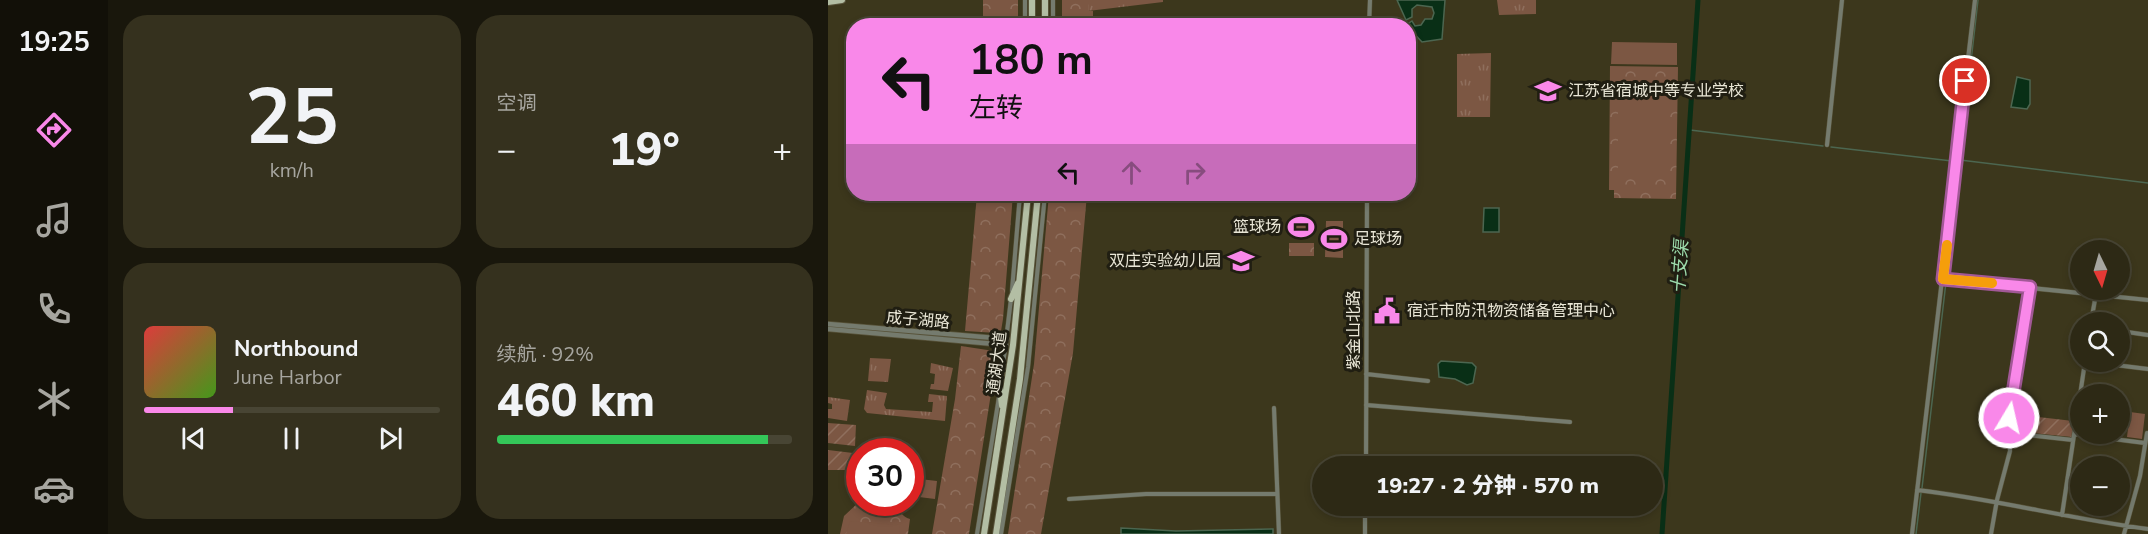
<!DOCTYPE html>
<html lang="zh">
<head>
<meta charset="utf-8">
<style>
  body { margin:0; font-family:"Nunito Sans","Noto Sans SC",sans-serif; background:#35311e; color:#f1f3f6; height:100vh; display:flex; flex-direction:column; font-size:22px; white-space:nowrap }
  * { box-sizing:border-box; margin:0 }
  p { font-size:20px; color:#a7a6a0 }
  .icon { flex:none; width:33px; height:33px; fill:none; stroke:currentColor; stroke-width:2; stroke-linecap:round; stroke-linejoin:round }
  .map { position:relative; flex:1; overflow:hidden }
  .sheet { display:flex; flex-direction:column; gap:15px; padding:15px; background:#19170c; width:720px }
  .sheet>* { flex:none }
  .top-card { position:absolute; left:18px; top:18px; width:570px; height:183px; border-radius:24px; box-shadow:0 3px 9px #0003,0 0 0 2px #484534; background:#f988e9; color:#111; overflow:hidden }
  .needle { width:39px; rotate:175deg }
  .tools { position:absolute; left:1242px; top:240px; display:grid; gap:12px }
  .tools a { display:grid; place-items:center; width:60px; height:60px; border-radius:50%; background:#2d2915; box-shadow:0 3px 9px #0003,0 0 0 2px #484534; font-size:30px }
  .speed { position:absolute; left:18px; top:438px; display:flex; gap:12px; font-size:30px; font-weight:700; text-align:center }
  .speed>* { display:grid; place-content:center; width:78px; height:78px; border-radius:50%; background:#2d2915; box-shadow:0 3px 9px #0003,0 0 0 2px #484534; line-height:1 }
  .speed .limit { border:9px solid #d22; background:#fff; color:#111 }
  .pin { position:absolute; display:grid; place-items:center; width:51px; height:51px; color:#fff; margin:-26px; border:3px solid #fff; border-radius:50%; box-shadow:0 2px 6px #0007 }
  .me { position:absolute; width:66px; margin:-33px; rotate:9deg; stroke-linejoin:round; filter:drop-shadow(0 0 4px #0008) }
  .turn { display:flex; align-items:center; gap:21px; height:126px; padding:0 24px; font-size:27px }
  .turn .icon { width:78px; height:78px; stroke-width:2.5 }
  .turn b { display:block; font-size:42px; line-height:51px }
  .lanes { display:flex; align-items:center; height:57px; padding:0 24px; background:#0003; justify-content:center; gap:30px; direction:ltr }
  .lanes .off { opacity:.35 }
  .big { font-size:45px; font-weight:800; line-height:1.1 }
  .sheet .widget { flex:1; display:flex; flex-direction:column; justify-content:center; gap:9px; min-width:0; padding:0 21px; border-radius:24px; background:#35311e }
  .sheet .dial { align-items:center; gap:0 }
  .dial b { font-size:78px; line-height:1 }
  .song { display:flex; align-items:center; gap:18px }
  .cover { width:72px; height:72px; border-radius:9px; background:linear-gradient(135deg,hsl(0 70% 55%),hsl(100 70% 35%)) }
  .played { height:6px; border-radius:3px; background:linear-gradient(90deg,#f988e9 30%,#484534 30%) }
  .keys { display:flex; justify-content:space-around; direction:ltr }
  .heat { display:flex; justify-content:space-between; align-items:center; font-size:33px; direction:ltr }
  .charge { height:9px; border-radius:4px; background:linear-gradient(90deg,#34c759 92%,#484534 0) }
  .sheet .tiles { flex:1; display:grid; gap:15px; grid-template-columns:repeat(2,1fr) }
  .trip { position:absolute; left:484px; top:456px; width:351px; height:60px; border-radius:30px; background:#2d2915; box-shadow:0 3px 9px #0003,0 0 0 2px #484534; font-weight:800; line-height:60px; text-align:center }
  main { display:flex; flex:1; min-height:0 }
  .dock { display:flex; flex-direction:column; width:108px; justify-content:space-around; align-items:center; background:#121008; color:#a7a6a0 }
  .dock .icon { width:42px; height:42px }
  .dock .selected { color:#f988e9 }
  .dock b { font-size:27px; color:#f1f3f6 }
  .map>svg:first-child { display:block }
</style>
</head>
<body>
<main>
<nav class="dock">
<b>19:25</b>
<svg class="icon selected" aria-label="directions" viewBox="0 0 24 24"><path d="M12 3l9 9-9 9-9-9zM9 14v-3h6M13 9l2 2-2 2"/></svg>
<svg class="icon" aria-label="music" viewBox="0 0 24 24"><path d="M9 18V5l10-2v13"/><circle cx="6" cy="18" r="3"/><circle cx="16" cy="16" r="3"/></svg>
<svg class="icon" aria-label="phone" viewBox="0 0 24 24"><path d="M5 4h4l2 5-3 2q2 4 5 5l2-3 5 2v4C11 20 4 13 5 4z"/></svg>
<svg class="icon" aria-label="climate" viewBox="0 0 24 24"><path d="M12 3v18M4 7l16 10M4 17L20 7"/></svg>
<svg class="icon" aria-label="car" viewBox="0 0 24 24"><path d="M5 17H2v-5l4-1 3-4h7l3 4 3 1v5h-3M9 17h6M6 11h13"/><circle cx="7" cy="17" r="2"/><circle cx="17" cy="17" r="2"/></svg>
</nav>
<section class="sheet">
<div class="tiles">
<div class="widget dial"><b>25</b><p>km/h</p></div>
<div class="widget"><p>空调</p>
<div class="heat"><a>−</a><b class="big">19°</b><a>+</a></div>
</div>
<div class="widget">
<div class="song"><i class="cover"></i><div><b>Northbound</b><p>June Harbor</p></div></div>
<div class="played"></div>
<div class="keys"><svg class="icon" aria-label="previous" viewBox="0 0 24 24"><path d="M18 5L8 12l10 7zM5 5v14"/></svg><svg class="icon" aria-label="pause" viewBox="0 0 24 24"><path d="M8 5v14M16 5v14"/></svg><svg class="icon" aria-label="next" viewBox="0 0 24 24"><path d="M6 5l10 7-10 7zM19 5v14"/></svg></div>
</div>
<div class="widget"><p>续航 · 92%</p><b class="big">460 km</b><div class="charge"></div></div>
</div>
</section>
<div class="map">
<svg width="1320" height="534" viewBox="0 0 1320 534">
  <defs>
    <pattern id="grass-tufts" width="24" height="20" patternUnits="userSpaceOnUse" patternTransform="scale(1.5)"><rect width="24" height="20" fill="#7c5743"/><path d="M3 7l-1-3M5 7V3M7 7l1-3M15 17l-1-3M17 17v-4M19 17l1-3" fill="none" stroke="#8f6f5d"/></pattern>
    <pattern id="park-crowns" width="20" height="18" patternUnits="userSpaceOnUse" patternTransform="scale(1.5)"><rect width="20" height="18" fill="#7c5743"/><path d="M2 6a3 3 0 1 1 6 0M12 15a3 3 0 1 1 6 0" fill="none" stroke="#8f6f5d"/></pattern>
    <pattern id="garden-furrows" width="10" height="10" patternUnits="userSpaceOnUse" patternTransform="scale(1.5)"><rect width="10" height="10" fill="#7c5743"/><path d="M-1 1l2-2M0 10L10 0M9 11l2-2" fill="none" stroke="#8f6f5d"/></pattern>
  </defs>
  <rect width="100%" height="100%" fill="#3c371c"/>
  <path fill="url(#grass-tufts)" d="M260,0H335V2L260,11Z
    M669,0H708V14L671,15Z
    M663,53L662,117H629V54Z
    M42,358L63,359L60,382L40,381Z
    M103,363L125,368L120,391L102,389L103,384H106L107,374L102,373Z
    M39,390L59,393L56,405L58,409L104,412L105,402H100L101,394L119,396L117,421L39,413L36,409Z
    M0,397L22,400L19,421L0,418V409H4V404L0,403Z"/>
  <path fill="url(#park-crowns)" d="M155,0H190V25H155Z
    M234,0H260V11H265V25H234Z
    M782,66L850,67L848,199L786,198V190H781Z
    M149,194H185L175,319L173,331L169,333L137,331Z
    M221,194H259L245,353L213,534H180L206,364Z
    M461,243H486V256H461Z
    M133,346L166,351L169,355L141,534H104L127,399Z
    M31,502C40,503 54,500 62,504C71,507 73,517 82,519L80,534H12L16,516Z"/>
  <path fill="url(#garden-furrows)" d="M1184,414L1245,421L1244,437L1185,431Z
    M0,423L28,425L27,446L0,443Z
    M0,450L25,453L22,470H0Z"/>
  <path fill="#7c5743" d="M784,42L849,43V65L783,64Z
    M790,97H841V173H790Z
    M461,220H486V234H461Z
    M498,221H515V258L497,257Z
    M1302,412L1317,414L1314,439L1299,437Z
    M83,478L109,481L107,499L83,496Z
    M22,521L71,525L72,534H18Z"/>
  <path fill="#092f16" stroke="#4c6650" stroke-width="1.5" d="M569,0H617L614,39L594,42L578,25L584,21L587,26L593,25L597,19H604L606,13L604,7L589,5L584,9V17L578,20Z
    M1189,77L1202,80V104L1199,109L1183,107Z
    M656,208H671V232H655Z
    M613,361L644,363L648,367L645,383L639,385L627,379L611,377L610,364Z
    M293,528L348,531L445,529V534H293Z"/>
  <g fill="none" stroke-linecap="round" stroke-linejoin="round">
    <path stroke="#4c6650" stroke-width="1.5" d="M862,130L995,146
      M1003,147L1124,161
      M1133,149L1150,0
      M1118,277L1132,160L1320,183
      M1094,488L1118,282
      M1088,534L1093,493"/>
    <path stroke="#092f16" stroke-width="5" d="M834,534L870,0"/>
    <g stroke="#58533a" stroke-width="5">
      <path id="minor" d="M197,26V0
        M225,26V0
        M541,26L542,0
        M999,145L1014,0
        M1115,279L1320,300
        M184,291L192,194
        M1263,322L1268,294
        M1292,331L1320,335
        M1263,362L1320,369
        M538,374L600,381
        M172,390L183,299
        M538,405L742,422
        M446,408L451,534
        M1182,433L1245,440
        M1246,434L1317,443
        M538,466L539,194
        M1089,490C1167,499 1242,519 1320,529
        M241,499L318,494H449
        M1234,515L1257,362
        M149,534L171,397
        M173,534L200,367L217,194
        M537,534V506
        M1084,534L1147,0
        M1163,534L1169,500L1182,451L1181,418L1202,287
        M1296,534L1312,476L1319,433"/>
    </g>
    <g stroke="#58533a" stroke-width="6">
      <path id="tertiary" d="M0,324L179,339
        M0,329L178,345"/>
    </g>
    <g stroke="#58533a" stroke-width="8">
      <path id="primary" d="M204,0V26
        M0,2L14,0
        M217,26V0
        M183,299L190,283
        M172,389L174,406
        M156,534L185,345L200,194
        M168,534L192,379L210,194"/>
    </g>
    <use href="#minor" stroke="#757b6e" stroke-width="4"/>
    <use href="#tertiary" stroke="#757b6e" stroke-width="4.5"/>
    <use href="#primary" stroke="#b3bea4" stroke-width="6"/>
  </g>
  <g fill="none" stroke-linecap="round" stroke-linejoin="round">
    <g stroke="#a25897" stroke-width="15">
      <path id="route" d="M1137,81L1115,279L1202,287L1181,418"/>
    </g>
    <use href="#route" stroke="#f988e9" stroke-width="10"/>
    <path stroke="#f59e0b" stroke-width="10" d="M1119,245L1115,279L1164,283"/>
  </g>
  <defs>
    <g id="school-bare" transform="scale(2.07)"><path d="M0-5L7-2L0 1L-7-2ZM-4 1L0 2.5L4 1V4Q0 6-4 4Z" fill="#f988e9" stroke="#201e12" stroke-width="2.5" paint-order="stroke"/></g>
    <g id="stadium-bare" transform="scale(2.07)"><path d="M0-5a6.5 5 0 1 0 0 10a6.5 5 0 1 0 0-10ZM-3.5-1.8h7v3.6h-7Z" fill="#f988e9" stroke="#201e12" stroke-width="2.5" paint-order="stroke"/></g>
    <g id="civic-bare" transform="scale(2.07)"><path d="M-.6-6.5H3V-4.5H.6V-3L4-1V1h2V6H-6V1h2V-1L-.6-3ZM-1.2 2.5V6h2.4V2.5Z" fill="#f988e9" stroke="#201e12" stroke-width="2.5" paint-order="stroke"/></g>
  </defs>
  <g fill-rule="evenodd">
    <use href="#school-bare" x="720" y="91"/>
    <use href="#stadium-bare" x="473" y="227"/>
    <use href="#stadium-bare" x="506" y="239"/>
    <use href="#school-bare" x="413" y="261"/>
    <use href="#civic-bare" x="559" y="311"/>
  </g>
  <g text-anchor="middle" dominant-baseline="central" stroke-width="6" stroke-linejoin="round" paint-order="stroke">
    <g font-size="16" fill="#e9e6d6" stroke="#201e12" text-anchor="start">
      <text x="740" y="91">江苏省宿城中等专业学校</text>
      <text x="453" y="227" text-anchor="end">篮球场</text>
      <text x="526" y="239">足球场</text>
      <text x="393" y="261" text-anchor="end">双庄实验幼儿园</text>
      <text x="579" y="311">宿迁市防汛物资储备管理中心</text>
    </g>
    <g font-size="16" fill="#e9e6d6" stroke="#201e12">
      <text transform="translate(90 320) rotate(5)">成子湖路</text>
      <text transform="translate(526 330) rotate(-90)">紫金山北路</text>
      <text transform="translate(169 363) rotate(-83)">通湖大道</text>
    </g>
    <g font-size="18" font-style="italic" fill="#9bd9aa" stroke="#201e12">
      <text transform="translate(852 267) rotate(-86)">十支渠</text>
    </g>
  </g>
</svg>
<div class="tools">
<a><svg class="needle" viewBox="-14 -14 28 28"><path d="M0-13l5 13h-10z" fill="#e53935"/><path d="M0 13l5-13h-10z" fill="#a7a6a0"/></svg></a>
<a><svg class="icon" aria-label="search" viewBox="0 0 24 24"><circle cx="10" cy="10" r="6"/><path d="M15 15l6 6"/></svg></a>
<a>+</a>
<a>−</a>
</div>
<div class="speed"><div class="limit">30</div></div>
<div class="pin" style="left:1137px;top:81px;background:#d93025"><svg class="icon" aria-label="arrive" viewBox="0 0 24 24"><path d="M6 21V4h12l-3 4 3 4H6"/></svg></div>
<svg class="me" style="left:1181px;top:418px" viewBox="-20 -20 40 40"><circle r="17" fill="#f988e9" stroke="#fff" stroke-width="3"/><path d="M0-11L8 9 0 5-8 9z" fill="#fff"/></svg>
<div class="trip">19:27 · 2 分钟 · 570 m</div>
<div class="top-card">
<div class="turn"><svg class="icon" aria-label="left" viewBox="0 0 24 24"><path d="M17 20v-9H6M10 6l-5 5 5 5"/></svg><div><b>180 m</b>左转</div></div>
<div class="lanes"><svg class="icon" aria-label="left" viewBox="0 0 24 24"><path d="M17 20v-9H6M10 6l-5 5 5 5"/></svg><svg class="icon off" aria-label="ahead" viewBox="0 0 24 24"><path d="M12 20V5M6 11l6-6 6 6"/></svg><svg class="icon off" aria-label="right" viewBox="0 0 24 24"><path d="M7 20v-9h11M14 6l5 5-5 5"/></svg></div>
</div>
</div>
</main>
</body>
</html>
